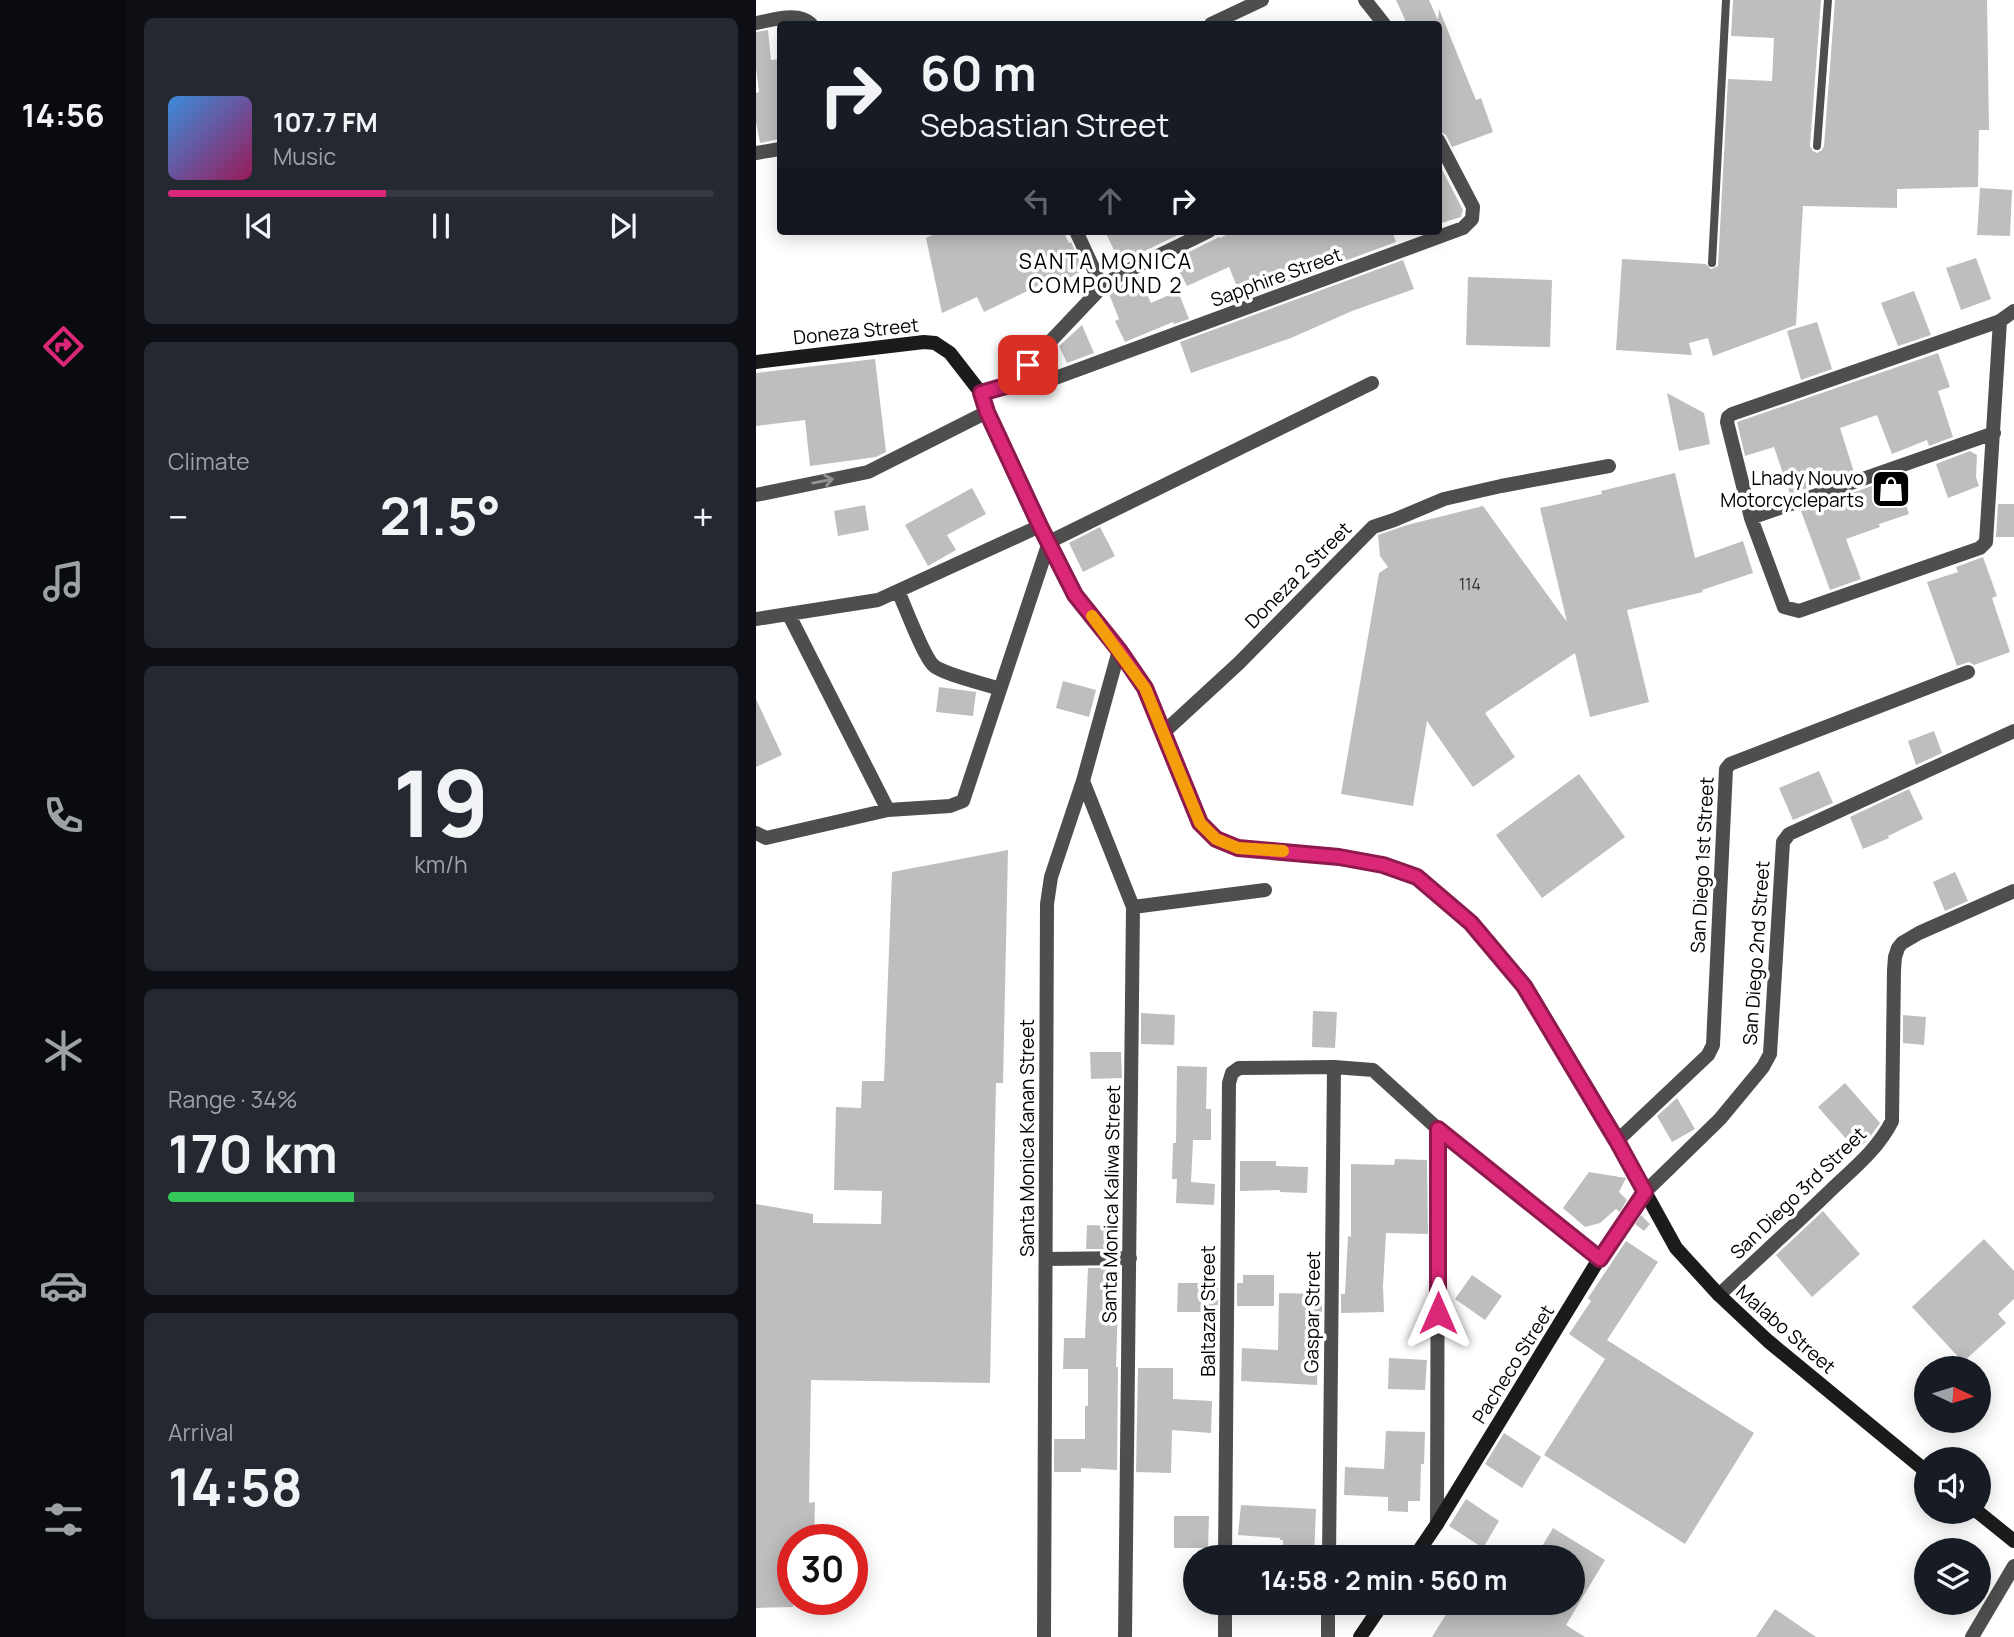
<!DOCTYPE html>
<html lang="en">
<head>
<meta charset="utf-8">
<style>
  body { margin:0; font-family:Manrope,sans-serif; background:#242831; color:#f1f3f6; height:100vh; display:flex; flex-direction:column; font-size:26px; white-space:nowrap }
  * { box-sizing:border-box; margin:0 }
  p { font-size:23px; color:#9ea1a6 }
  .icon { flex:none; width:38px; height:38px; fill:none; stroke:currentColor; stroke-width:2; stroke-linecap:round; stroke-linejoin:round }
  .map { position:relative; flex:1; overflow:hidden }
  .drawer { display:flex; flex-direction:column; gap:18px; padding:18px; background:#0d0f14; width:630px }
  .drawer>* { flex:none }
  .banner { position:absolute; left:21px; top:21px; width:665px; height:214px; border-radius:7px; box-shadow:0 4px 18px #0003; background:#171b24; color:#f1f3f6; overflow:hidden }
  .needle { width:46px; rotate:94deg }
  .buttons { position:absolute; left:1158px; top:1356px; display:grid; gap:14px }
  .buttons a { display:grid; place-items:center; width:77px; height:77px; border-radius:50%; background:#171b24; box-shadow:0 4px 18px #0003; font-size:35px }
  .speed { position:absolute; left:21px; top:1524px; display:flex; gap:14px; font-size:35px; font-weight:700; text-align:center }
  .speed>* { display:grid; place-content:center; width:91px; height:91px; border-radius:50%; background:#171b24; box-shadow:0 4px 18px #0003; line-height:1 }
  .speed .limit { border:10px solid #d22; background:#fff; color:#111 }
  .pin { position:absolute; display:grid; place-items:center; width:60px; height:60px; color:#fff; margin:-30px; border-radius:14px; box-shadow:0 4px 10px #0006 }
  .me { position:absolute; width:77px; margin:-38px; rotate:0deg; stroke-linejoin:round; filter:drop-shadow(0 0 5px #0008) }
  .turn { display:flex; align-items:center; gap:24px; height:147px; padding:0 28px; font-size:32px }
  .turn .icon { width:91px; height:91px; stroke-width:2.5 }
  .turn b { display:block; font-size:49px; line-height:60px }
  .lanes { display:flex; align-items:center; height:66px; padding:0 28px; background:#0003; justify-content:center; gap:35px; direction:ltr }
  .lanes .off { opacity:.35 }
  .big { font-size:52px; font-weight:700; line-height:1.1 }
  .drawer .tile { flex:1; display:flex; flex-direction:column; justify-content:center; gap:10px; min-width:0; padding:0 24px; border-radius:10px; background:#242831 }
  .drawer .dial { align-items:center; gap:0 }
  .dial b { font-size:91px; line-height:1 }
  .song { display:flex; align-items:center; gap:21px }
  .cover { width:84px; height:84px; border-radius:10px; background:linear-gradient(135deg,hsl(210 70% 55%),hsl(330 70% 35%)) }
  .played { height:7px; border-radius:4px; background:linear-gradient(90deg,#db2777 40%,#363941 40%) }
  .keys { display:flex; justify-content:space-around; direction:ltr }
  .heat { display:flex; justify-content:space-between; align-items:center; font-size:38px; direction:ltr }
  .charge { height:10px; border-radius:5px; background:linear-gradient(90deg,#34c759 34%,#363941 0) }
  .trip { position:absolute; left:427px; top:1545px; width:402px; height:70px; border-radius:35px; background:#171b24; box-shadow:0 4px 18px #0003; font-weight:700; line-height:70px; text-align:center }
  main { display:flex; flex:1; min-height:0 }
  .tabs { display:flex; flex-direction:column; width:126px; justify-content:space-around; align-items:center; background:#090b0e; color:#9ea1a6 }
  .tabs .icon { width:49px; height:49px }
  .tabs .selected { color:#db2777 }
  .tabs b { font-size:32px; color:#f1f3f6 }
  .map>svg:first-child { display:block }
</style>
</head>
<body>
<main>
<nav class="tabs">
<b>14:56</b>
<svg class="icon selected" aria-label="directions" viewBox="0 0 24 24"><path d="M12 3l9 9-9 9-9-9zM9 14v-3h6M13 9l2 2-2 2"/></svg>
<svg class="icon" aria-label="music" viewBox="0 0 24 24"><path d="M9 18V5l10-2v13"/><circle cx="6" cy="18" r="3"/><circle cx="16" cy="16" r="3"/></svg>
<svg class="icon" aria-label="phone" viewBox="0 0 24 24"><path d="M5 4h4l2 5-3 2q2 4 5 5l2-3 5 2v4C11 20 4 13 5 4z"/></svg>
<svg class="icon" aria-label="climate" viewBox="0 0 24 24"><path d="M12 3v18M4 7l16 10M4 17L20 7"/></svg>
<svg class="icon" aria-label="car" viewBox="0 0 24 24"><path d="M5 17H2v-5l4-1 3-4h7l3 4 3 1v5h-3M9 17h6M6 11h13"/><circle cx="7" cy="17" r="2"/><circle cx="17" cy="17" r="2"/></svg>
<svg class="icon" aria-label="filters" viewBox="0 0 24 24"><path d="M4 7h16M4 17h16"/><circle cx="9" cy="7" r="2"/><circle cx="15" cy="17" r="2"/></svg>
</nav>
<section class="drawer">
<div class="tile">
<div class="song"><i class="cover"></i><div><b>107.7 FM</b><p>Music</p></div></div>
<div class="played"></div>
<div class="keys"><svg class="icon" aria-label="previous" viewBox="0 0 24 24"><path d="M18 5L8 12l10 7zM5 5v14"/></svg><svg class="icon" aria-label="pause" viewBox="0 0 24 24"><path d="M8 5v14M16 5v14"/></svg><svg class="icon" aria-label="next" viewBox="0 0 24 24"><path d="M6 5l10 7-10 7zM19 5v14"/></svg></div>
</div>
<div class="tile"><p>Climate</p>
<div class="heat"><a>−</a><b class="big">21.5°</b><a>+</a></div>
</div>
<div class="tile dial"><b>19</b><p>km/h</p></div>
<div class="tile"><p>Range · 34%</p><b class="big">170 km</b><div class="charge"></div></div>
<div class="tile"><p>Arrival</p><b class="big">14:58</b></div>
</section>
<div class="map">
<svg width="1258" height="1637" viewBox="0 0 1258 1637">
  <rect width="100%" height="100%" fill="#fff"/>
  <path fill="#bebebe" d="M640,0H673L682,20L683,9L720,100L725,98L737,132L696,147L690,135L682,130V24H651Z
    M977,0H1065L1054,146L1057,151L1061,153L1066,150L1068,146L1079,0H1231L1233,130H1223L1222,187L1141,189V208L1047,206L1040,325L957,356L952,338L933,343L936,355L860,350L866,259L950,264L955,269L962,266L972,79L1016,81L1018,38L975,36Z
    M12,30L15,60L24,59V139L4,143L0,122V93L3,92L0,69V32Z
    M682,162L707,210L705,217L682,224Z
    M1224,188L1256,190L1254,236L1221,235Z
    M185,231H307L313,243L315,242L328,270L303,283L300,277L228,312L221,297L186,313L170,238Z
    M349,231H430L364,263Z
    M478,231H636L640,242L486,299L473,267L431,286L417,260L463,237L464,238Z
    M1220,258L1235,299L1205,310L1190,268Z
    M647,260L658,289L596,311L535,338L435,373L424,342Z
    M383,276L395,303L422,291L433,319L418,324L417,322L369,342L359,321L363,319L353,294L368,283Z
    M712,277L796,280L794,347L710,345Z
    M1158,291L1175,335L1142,346L1125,303Z
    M1061,322L1076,369L1045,380L1031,331Z
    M326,325L338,353L311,363L303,346Z
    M1182,353L1194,387L1182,391L1197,437L1173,446L1171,440L1136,454L1121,415L1084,428L1098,472L1034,494L1018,447L989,456L981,422Z
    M119,359L130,452L120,457L54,466L49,420L0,426V373Z
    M911,393L948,413L954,444L923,451Z
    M1214,451L1221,455L1220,477L1223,486L1192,498L1180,464Z
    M919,473L939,558L987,541L997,573L946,590L947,592L871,610L893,702L834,717L819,653L729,713L759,757L717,787L671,721L657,806L585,794L623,573L632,567L624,556L622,535L651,525L727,506L811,622L784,508L846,494L845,491Z
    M1141,477L1153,514L1123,524L1124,527L1090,539L1105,579L1074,590L1045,511Z
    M216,488L230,514L191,535L200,550L172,566L149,525Z
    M1242,504H1258V537H1240Z
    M109,505L113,530L82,536L78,511Z
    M344,527L359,556L327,572L313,543Z
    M1227,557L1241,596L1236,598L1254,652L1218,665L1213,662L1201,666L1171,582L1202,572L1200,567Z
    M307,681L340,690L333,717L300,708Z
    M183,687L220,692L217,716L180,712Z
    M0,699L26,755L0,767Z
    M1178,731L1186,753L1160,765L1152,741Z
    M1063,771L1077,803L1037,820L1023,788Z
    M823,774L869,837L786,898L740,835Z
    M1153,789L1167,819L1132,836L1133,838L1107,849L1094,817Z
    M252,850L247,1083H240L234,1383L55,1380L53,1503L59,1502L58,1540H37V1607L0,1608V1204L57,1214V1223L125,1224L126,1191L78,1190L80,1107L105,1108L106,1081H128L136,872Z
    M1199,872L1212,901L1189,911L1177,882Z
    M557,1011L581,1012L579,1048L556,1047Z
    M385,1013L419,1015L418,1045L385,1044Z
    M1147,1015L1170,1017L1168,1045L1147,1043Z
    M334,1052H365L366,1078L335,1079Z
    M421,1066L451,1067L450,1109H455V1140H437L435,1182L459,1184L458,1205L420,1203L421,1179H416L417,1143H420Z
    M1089,1083L1124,1123L1112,1140L1100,1150L1062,1107Z
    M921,1098L939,1129L916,1142L901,1116Z
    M639,1159L671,1160L672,1234L630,1233L627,1286L628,1312L585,1313V1294H589L592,1236L595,1237V1164L638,1165Z
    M484,1161H520V1166L552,1167L551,1193L524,1192V1190L484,1191Z
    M833,1172L870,1178L863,1192L871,1200L864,1212L860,1209L844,1223L829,1227L807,1208Z
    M1067,1211L1104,1254L1056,1297L1020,1255Z
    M885,1215L894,1224L888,1231L879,1224Z
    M331,1225L363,1226L362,1249H330Z
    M1228,1239L1258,1271V1299L1242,1314L1250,1323L1207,1362L1156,1307Z
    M870,1241L902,1262L851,1340L998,1433L929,1544L788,1455L849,1359L813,1334L835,1301L832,1298Z
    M332,1268H362L363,1270L360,1367H362L361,1470L325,1468V1472H298V1439H329V1406H332V1369H307L308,1338H329Z
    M487,1275H518V1306H481V1283H487Z
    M716,1275L746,1296L729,1320L699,1299Z
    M422,1283H462V1305H459V1312H421Z
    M523,1293L566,1294V1313H563L561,1385L485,1381L486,1348L522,1350Z
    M633,1358L671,1360L669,1390L632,1389Z
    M382,1368H417V1399L456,1401L455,1433L416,1430L415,1473L380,1472Z
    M630,1431L669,1432L668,1464H665L664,1501H652V1512L632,1511V1497L588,1495L589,1467L628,1469Z
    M748,1433L785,1457L766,1488L729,1464Z
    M710,1499L743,1521L727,1548L693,1526Z
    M485,1505L560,1509L558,1558H527V1540H524V1538L482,1535Z
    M418,1516H453L452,1548H418Z
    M797,1528L849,1560L810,1625L829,1637H676L697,1603H817V1558H779Z
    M1019,1609L1060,1637H1000Z"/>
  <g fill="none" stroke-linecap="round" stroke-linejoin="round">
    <path stroke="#4e4e4e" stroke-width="8" d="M1061,146L1072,0
      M956,263L970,0"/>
    <path stroke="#4e4e4e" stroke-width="14" d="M609,0L628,24
      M0,23C17,20 42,11 55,24
      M455,24L506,0
      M0,153L24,149
      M320,231L346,287
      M1244,321L1230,542L1224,548L1043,611L1028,607L995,518L971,422L972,417L976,414L1244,321L1258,311
      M253,385L346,287L363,275L453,231
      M225,393L253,385L283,384L707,228L716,219L717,207L682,140
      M0,495L112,472L231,412
      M995,518L1238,433
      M142,591C149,606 167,655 177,665C186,674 230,684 244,689
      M33,615L132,810
      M0,619L122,600L284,526
      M408,732L483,663L617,527L638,520L688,499L745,486L853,466
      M327,781L377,907L369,1637
      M0,833L10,838L132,810L194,806L207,801L293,542L616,383
      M377,907L509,890
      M861,1141L952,1055L957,1045L970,769L974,764L1212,672
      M889,1192L964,1119L1007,1067L1014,1054L1027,842L1033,834L1258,731
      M290,1259L374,1258
      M963,1295C1000,1260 1039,1225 1076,1189C1098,1168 1122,1149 1136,1121L1138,970L1139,957L1142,948L1146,943L1163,933L1258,891
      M681,1524L682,1129
      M469,1558L473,1083L476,1073L483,1068L578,1067L617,1070L682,1129L843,1259
      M573,1558L578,1067
      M288,1637L291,904L295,877L327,781L363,650
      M469,1637V1603
      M572,1637V1603
      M1216,1637L1258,1566"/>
    <path stroke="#1b1b1b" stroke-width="14" d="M0,362L168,342L179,343L194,353L225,393L231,412L284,526L319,595L363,650L389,688L445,823C455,834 464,842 479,847C494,852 513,850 528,851C572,855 622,858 661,877L715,923L768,986L861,1141L920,1248L963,1295L1012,1341L1171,1472
      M1222,1512L1258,1541
      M658,1558L681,1524L843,1259L889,1192
      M604,1637L627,1603"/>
  </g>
  <defs><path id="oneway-shaft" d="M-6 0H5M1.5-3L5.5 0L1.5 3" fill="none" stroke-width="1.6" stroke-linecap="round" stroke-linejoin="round" transform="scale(1.75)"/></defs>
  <use stroke="#959595" href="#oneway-shaft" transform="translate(67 481) rotate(-11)"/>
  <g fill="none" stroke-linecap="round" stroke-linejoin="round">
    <g stroke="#8e194d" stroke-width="18">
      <path id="route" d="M272,365L253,385L225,393L231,412L284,526L319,595L363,650L389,688L444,823L460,839L482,848L583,857L627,865L661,877L715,923L768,986L861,1141L889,1192L844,1259L682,1129V1313"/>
    </g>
    <use href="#route" stroke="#db2777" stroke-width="12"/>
    <path stroke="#f59e0b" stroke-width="12" d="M336,616L389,688L444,823L460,839L482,848L527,851"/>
  </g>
  <defs>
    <g id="shop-square" transform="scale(2.0125)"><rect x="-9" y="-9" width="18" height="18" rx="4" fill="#000" stroke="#fff"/><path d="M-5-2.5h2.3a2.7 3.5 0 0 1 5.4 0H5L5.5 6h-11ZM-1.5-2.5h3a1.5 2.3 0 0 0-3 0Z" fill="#fff"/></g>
  </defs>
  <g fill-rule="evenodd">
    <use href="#shop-square" x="1135" y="489"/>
  </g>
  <g text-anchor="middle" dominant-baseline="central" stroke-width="7" stroke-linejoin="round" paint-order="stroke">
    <g font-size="16" fill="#303030">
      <text x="714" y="584">114</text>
    </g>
    <g font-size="19" fill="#000" stroke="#fff">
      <text transform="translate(520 277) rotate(-20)">Sapphire Street</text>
      <text transform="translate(100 331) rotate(-6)">Doneza Street</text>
      <text transform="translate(542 575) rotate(-45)">Doneza 2 Street</text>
      <text transform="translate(946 865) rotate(-87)">San Diego 1st Street</text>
      <text transform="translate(1000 953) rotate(-86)">San Diego 2nd Street</text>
      <text transform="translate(271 1138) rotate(-90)">Santa Monica Kanan Street</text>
      <text transform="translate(1042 1193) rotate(-44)">San Diego 3rd Street</text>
      <text transform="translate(355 1204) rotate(-89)">Santa Monica Kaliwa Street</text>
      <text transform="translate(452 1311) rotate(-90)">Baltazar Street</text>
      <text transform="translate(556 1312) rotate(-89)">Gaspar Street</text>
      <text transform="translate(1030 1329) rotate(41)">Malabo Street</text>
      <text transform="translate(757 1364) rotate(-58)">Pacheco Street</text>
    </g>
    <g font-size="19" fill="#000" stroke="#fff" text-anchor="end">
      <text x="1108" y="478">Lhady Nouvo<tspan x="1108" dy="22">Motorcycleparts</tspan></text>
    </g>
    <g font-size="21" letter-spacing="2" fill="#000" stroke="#fff">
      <text x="350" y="261">SANTA MONICA<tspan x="350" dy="24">COMPOUND 2</tspan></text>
    </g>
  </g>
</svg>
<div class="buttons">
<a><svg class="needle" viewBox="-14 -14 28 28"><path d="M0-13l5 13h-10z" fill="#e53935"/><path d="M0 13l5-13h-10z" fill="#9ea1a6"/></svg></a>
<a><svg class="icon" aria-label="sound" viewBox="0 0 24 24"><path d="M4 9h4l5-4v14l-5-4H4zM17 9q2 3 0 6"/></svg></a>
<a><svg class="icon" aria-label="layers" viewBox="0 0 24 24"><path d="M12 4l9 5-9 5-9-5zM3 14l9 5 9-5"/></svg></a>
</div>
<div class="speed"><div class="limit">30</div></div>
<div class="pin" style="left:272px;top:365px;background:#d93025"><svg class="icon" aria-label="arrive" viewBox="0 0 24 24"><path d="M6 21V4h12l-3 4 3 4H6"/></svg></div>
<svg class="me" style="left:682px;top:1313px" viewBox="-20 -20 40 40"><path d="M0-17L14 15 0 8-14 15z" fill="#db2777" stroke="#fff" stroke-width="4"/></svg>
<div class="trip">14:58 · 2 min · 560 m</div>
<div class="banner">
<div class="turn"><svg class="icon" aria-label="right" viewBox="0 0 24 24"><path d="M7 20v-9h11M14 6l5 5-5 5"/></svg><div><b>60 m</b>Sebastian Street</div></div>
<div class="lanes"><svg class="icon off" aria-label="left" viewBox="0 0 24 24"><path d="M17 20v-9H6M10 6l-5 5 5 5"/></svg><svg class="icon off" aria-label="ahead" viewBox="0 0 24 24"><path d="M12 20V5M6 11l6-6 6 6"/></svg><svg class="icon" aria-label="right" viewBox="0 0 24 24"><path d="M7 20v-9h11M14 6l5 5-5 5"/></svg></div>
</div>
</div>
</main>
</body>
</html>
